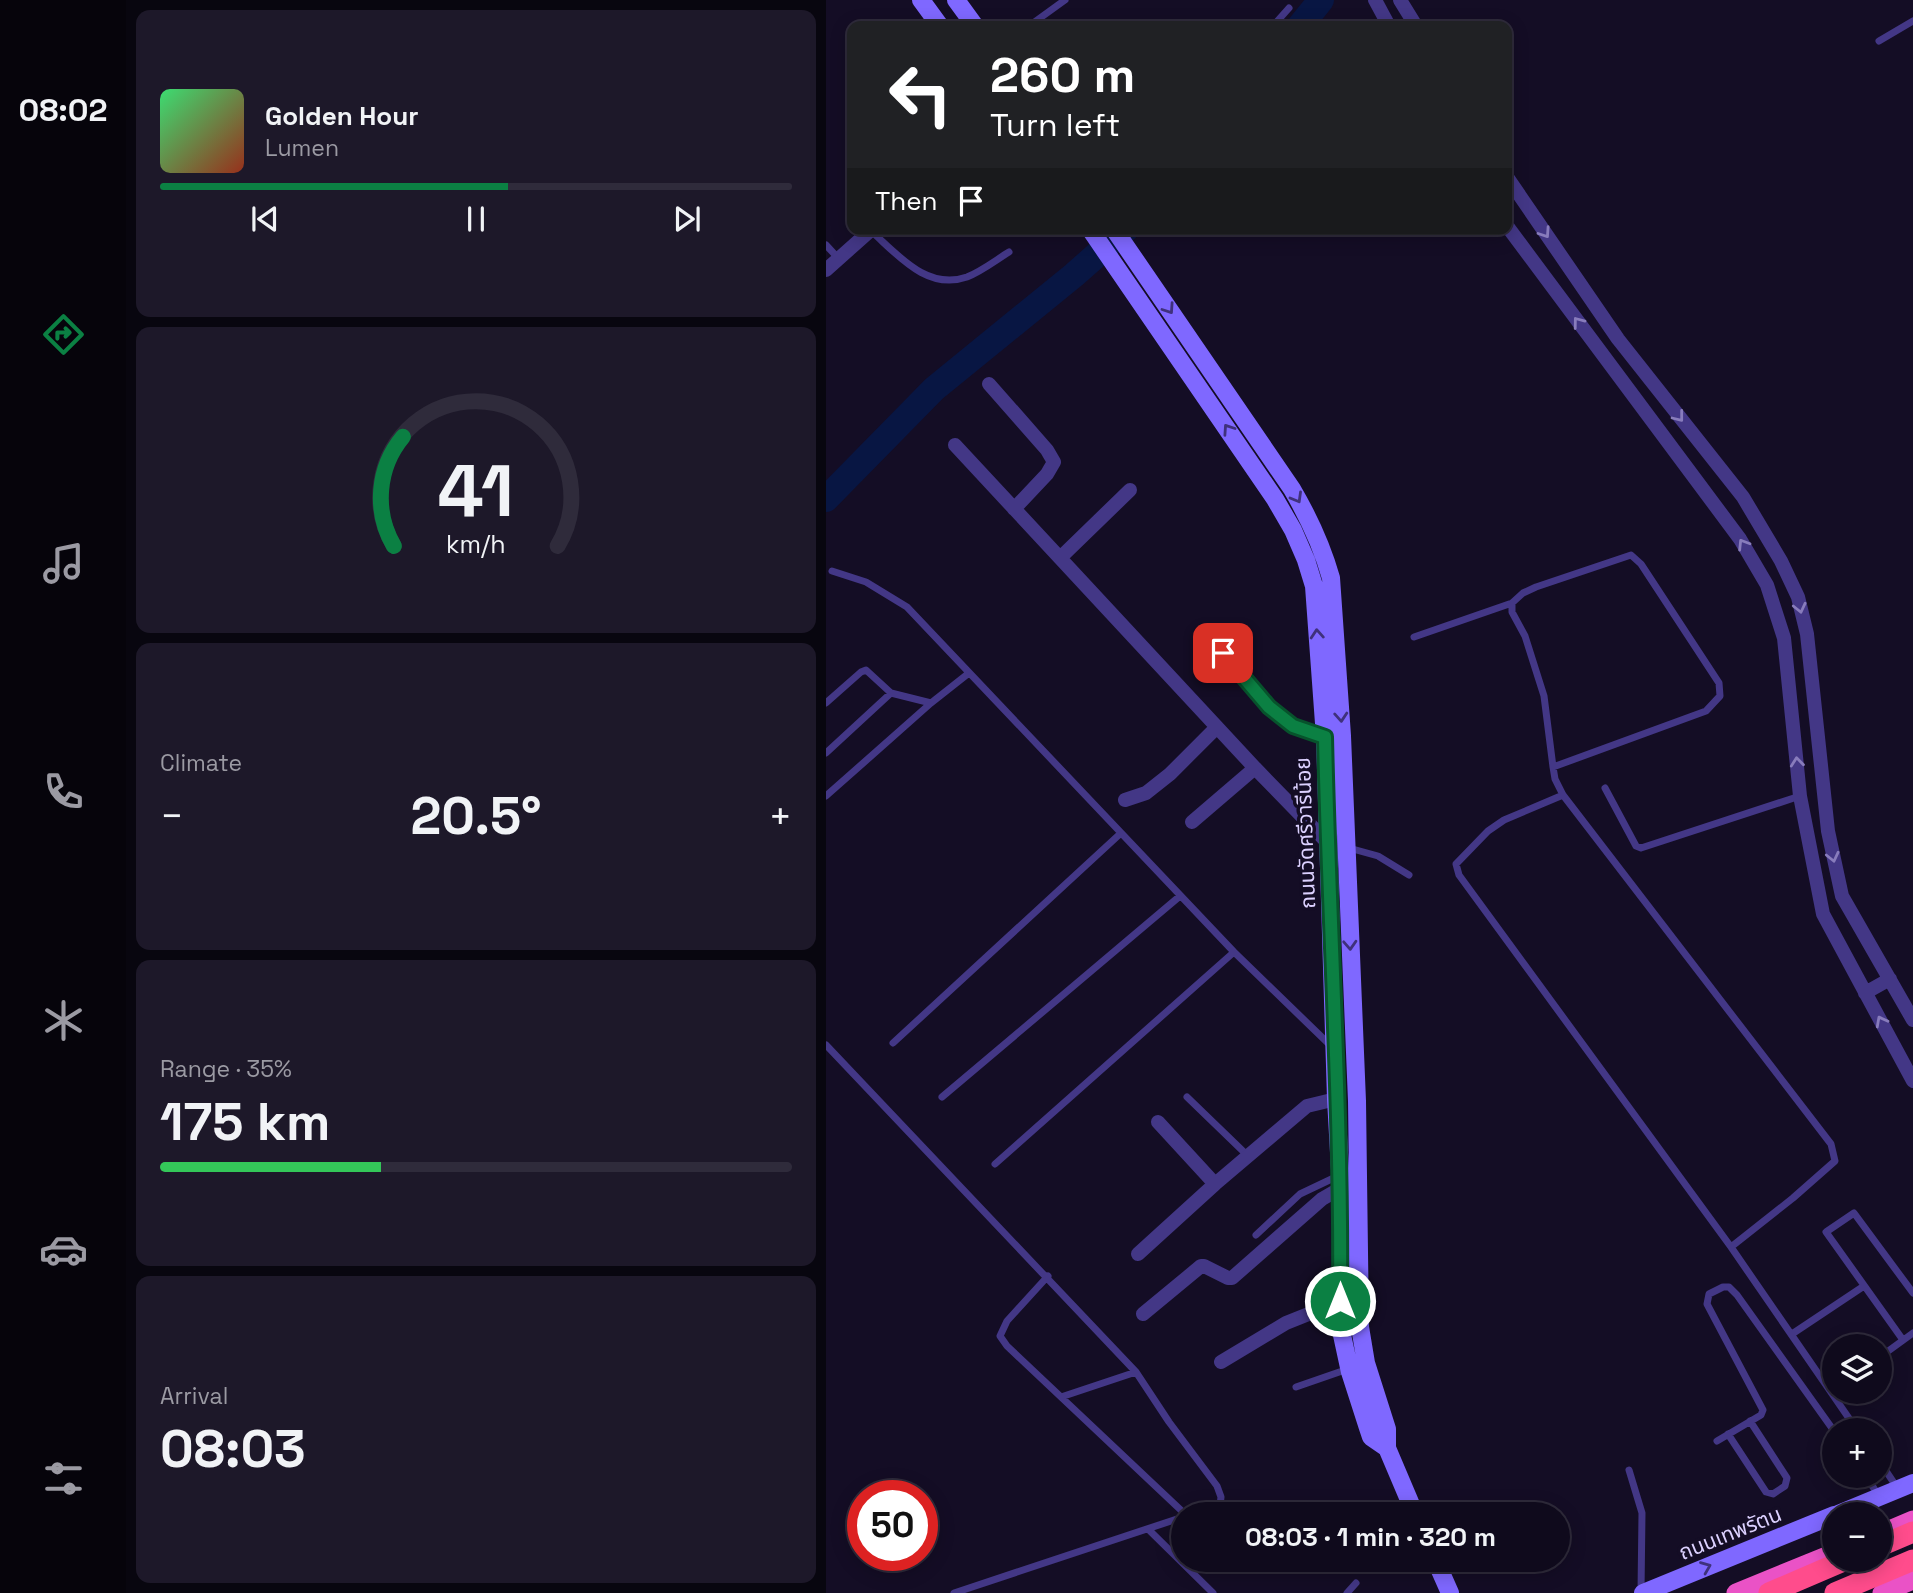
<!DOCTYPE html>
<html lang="en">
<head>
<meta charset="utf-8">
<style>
  body { margin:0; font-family:"Space Grotesk","Noto Sans Thai",sans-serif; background:#1d1829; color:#f1f3f6; height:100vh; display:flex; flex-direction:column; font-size:26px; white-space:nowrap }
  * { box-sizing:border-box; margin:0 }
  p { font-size:23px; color:#9b9aa3 }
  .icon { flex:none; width:38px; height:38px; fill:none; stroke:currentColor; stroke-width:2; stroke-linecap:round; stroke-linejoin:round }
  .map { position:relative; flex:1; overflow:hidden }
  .drawer { display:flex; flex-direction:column; gap:10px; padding:10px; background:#08060f; width:700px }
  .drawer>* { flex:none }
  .top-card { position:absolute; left:21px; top:21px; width:665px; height:214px; border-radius:14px; box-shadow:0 4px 18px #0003,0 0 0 2px #2f2b3b; background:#202124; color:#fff; overflow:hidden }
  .tools { position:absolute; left:996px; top:1334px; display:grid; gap:14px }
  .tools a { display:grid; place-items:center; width:70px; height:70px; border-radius:50%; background:#0f0a1c; box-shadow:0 4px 18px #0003,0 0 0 2px #2f2b3b; font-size:35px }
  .speed { position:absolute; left:21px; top:1480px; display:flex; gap:14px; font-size:35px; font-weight:700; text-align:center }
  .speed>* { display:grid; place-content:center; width:91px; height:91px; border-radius:50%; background:#0f0a1c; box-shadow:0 4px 18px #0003,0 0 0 2px #2f2b3b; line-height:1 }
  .speed .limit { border:10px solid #d22; background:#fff; color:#111 }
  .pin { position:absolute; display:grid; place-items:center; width:60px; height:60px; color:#fff; margin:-30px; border-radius:14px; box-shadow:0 4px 10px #0006 }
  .me { position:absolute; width:77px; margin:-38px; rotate:0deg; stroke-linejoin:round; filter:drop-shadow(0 0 5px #0008) }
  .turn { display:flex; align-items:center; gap:24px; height:147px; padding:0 28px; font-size:32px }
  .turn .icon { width:91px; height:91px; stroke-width:2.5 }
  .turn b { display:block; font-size:49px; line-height:60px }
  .then { display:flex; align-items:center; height:66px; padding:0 28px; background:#0003; gap:14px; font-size:26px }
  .big { font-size:52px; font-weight:700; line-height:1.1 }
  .drawer .card { flex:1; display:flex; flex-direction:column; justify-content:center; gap:10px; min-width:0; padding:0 24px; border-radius:14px; background:#1d1829 }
  .drawer .dial { align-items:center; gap:0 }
  .dial svg { height:182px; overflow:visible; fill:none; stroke:#2f2b3b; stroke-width:7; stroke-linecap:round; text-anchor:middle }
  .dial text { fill:#f1f3f6; stroke:none }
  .song { display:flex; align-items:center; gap:21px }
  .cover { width:84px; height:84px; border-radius:10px; background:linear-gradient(135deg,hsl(140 70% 55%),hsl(10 70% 35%)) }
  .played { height:7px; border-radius:4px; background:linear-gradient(90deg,#0b8043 55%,#2f2b3b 55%) }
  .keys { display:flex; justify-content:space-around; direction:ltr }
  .heat { display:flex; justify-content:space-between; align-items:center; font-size:38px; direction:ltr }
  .charge { height:10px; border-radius:5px; background:linear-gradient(90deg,#34c759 35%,#2f2b3b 0) }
  .trip { position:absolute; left:345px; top:1502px; width:399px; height:70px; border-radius:35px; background:#0f0a1c; box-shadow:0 4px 18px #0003,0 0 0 2px #2f2b3b; font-weight:700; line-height:70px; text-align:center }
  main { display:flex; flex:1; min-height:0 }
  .tabs { display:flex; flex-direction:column; width:126px; justify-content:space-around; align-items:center; background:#06040b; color:#9b9aa3 }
  .tabs .icon { width:49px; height:49px }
  .tabs .current { color:#0b8043 }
  .tabs b { font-size:32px; color:#f1f3f6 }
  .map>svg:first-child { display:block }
</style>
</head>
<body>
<main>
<nav class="tabs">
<b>08:02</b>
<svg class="icon current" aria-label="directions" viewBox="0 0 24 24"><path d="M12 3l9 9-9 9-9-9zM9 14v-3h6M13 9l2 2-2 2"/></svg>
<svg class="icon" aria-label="music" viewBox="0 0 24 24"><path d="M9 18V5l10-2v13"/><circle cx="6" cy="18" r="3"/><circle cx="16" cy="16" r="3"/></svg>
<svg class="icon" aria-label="phone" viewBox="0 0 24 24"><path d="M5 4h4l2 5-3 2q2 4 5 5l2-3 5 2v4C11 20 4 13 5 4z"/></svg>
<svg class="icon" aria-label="climate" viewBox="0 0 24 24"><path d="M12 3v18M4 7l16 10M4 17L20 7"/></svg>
<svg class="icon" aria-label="car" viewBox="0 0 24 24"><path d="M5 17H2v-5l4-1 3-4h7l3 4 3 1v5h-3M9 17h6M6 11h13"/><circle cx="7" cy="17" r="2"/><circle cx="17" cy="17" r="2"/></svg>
<svg class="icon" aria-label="filters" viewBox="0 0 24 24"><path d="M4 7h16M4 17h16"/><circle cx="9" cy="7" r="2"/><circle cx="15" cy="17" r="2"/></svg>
</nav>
<section class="drawer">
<div class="card">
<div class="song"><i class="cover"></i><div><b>Golden Hour</b><p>Lumen</p></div></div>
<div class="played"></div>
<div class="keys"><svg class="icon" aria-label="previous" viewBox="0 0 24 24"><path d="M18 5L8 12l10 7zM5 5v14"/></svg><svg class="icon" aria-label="pause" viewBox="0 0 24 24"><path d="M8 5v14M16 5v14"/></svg><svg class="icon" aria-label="next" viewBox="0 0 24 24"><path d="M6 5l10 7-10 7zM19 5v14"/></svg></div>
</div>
<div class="card dial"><svg viewBox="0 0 100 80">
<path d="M14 69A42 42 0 1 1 86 69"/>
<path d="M14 69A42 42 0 0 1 18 21" stroke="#0b8043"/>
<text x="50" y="56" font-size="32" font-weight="700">41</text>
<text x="50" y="72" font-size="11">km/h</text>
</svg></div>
<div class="card"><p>Climate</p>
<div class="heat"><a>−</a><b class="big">20.5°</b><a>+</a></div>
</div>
<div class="card"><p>Range · 35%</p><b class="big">175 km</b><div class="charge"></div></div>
<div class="card"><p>Arrival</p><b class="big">08:03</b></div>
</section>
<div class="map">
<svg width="1087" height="1593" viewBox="0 0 1087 1593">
  <rect width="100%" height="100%" fill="#140d25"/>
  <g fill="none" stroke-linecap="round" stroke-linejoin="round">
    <path stroke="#081643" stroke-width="26" d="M474,26L495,0
      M0,499L108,389L248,275L300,229"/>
    <path stroke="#433786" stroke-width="7" d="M203,26L239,0
      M447,26L463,8
      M1053,41L1087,21
      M45,231C72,255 101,291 141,277C156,271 170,260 183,252
      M0,245L13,259
      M6,571L40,582L81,607L408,952L506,1047
      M588,637L686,603L697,593L710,587L805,555L815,564L893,683L894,696L880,711L727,767L718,696L699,636L686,612V603
      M397,653L443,707L467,726L498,737
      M0,703L35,672L40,670L65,693L105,703L0,796
      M105,703L143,673
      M0,753L65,693
      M727,767L729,779L737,795L1005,1144L1009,1161L967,1198L905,1247
      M779,788L810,846L815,848L974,796
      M737,795L678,820L662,831L630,864L633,875L905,1247L1031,1430
      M523,848L552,856L583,875
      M67,1043L295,833
      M0,1045L310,1372L343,1422L391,1486L395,1497L394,1506L368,1514
      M116,1097L354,896
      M361,1097L421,1155
      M169,1164L408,952
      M430,1235L474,1194L514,1175
      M222,1276L181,1321L174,1336L181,1346L359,1514
      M966,1334L1038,1286
      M1077,1340L1000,1232L1028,1213L1087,1293
      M1054,1357L1087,1333
      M470,1387L522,1369
      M235,1397L310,1372
      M902,1434L940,1492L947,1494L959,1486L961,1478L924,1421
      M891,1441L935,1415L937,1410L881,1304L883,1294L897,1287H903L911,1295L1008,1431
      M1054,1462L1072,1489
      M803,1470L816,1513L815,1592
      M1039,1475L1053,1496
      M322,1529L387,1593
      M128,1593L357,1517
      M521,1593L530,1583"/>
    <path stroke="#433786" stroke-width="14" d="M549,0L563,26
      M574,0L590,26
      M681,177L792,339L917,497L955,561L972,597L981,634L1002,831L1016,896L1087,1020
      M681,226L914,539L941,585L958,638L974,796L997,914L1087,1081
      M0,270L46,229
      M163,384L221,450L228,462L221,474L188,509
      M129,445L429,768L501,842
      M234,558L304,490
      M299,800L320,793L344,774L391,727
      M366,822L429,768
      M1039,993L1064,979
      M332,1122L389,1184
      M312,1254L389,1184L481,1106L510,1099
      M317,1314L375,1266H378L402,1278H406L496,1199L515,1188
      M395,1362L460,1323L515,1301"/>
    <path stroke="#7f68ff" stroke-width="18" d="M95,0L114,26
      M130,0L149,26
      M264,229L449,499L467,530L480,560L488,586L499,737L510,1099L515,1188L516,1335L524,1372L542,1428L545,1437L561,1448
      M288,229L466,489C483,518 496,546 505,578L516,736L531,1101L534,1327L540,1363L561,1429V1448L589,1514
      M1012,1514L1087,1483
      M609,1559L624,1593
      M817,1593L1008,1515"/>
    <path stroke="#ea52c6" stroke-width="19" d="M1054,1534L1087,1520
      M910,1593L1008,1553
      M1056,1593L1087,1580"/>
    <path stroke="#ff4c8c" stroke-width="21" d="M1054,1546L1087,1532
      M943,1593L1022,1559
      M1009,1593L1087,1560"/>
  </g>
  <defs><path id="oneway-chevron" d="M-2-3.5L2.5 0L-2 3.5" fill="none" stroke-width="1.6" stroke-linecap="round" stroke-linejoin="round" transform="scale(1.75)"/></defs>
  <g stroke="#887cbc">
    <use href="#oneway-chevron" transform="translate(719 233) rotate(56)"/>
    <use href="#oneway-chevron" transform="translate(752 322) rotate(-127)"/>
    <use href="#oneway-chevron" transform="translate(853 417) rotate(52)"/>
    <use href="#oneway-chevron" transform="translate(917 544) rotate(-122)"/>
    <use href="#oneway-chevron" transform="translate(974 608) rotate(77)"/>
    <use href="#oneway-chevron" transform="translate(971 762) rotate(-96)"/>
    <use href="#oneway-chevron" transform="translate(1007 857) rotate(77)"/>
    <use href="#oneway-chevron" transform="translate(1055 1021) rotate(-118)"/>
  </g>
  <g stroke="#3f317c">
    <use href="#oneway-chevron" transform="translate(343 309) rotate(56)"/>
    <use href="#oneway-chevron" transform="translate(402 429) rotate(-124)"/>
    <use href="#oneway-chevron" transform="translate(471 498) rotate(60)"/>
    <use href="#oneway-chevron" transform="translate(491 634) rotate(-94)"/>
    <use href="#oneway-chevron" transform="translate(515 717) rotate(86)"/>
    <use href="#oneway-chevron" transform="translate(524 945) rotate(87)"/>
    <use href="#oneway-chevron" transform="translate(880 1567) rotate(-22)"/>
  </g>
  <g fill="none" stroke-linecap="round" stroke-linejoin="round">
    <g stroke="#07532c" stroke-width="18">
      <path id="route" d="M397,653L443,707L467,726L499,737C503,925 516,1113 514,1301"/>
    </g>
    <use href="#route" stroke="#0b8043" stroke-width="12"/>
  </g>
  <g text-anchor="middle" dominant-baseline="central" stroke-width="7" stroke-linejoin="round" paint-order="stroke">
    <g font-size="21" fill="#dcd1ff" stroke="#140d25">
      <text transform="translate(479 833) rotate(-92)">ถนนวัดศรีวารีน้อย</text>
      <text transform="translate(904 1533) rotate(-22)">ถนนเทพรัตน</text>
    </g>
  </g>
</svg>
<div class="tools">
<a><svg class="icon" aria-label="layers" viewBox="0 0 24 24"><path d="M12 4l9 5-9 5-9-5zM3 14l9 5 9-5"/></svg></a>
<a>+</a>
<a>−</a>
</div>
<div class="speed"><div class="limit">50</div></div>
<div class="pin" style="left:397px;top:653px;background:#d93025"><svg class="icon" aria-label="arrive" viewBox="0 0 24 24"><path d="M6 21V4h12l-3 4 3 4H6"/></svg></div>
<svg class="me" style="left:514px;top:1301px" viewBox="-20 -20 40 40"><circle r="17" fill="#0b8043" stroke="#fff" stroke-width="3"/><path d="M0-11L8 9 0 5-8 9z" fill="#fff"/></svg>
<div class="trip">08:03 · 1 min · 320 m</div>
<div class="top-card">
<div class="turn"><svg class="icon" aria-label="left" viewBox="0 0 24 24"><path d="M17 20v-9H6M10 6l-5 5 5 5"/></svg><div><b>260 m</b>Turn left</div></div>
<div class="then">Then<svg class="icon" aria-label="arrive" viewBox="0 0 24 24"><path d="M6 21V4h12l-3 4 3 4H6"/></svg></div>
</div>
</div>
</main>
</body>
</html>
